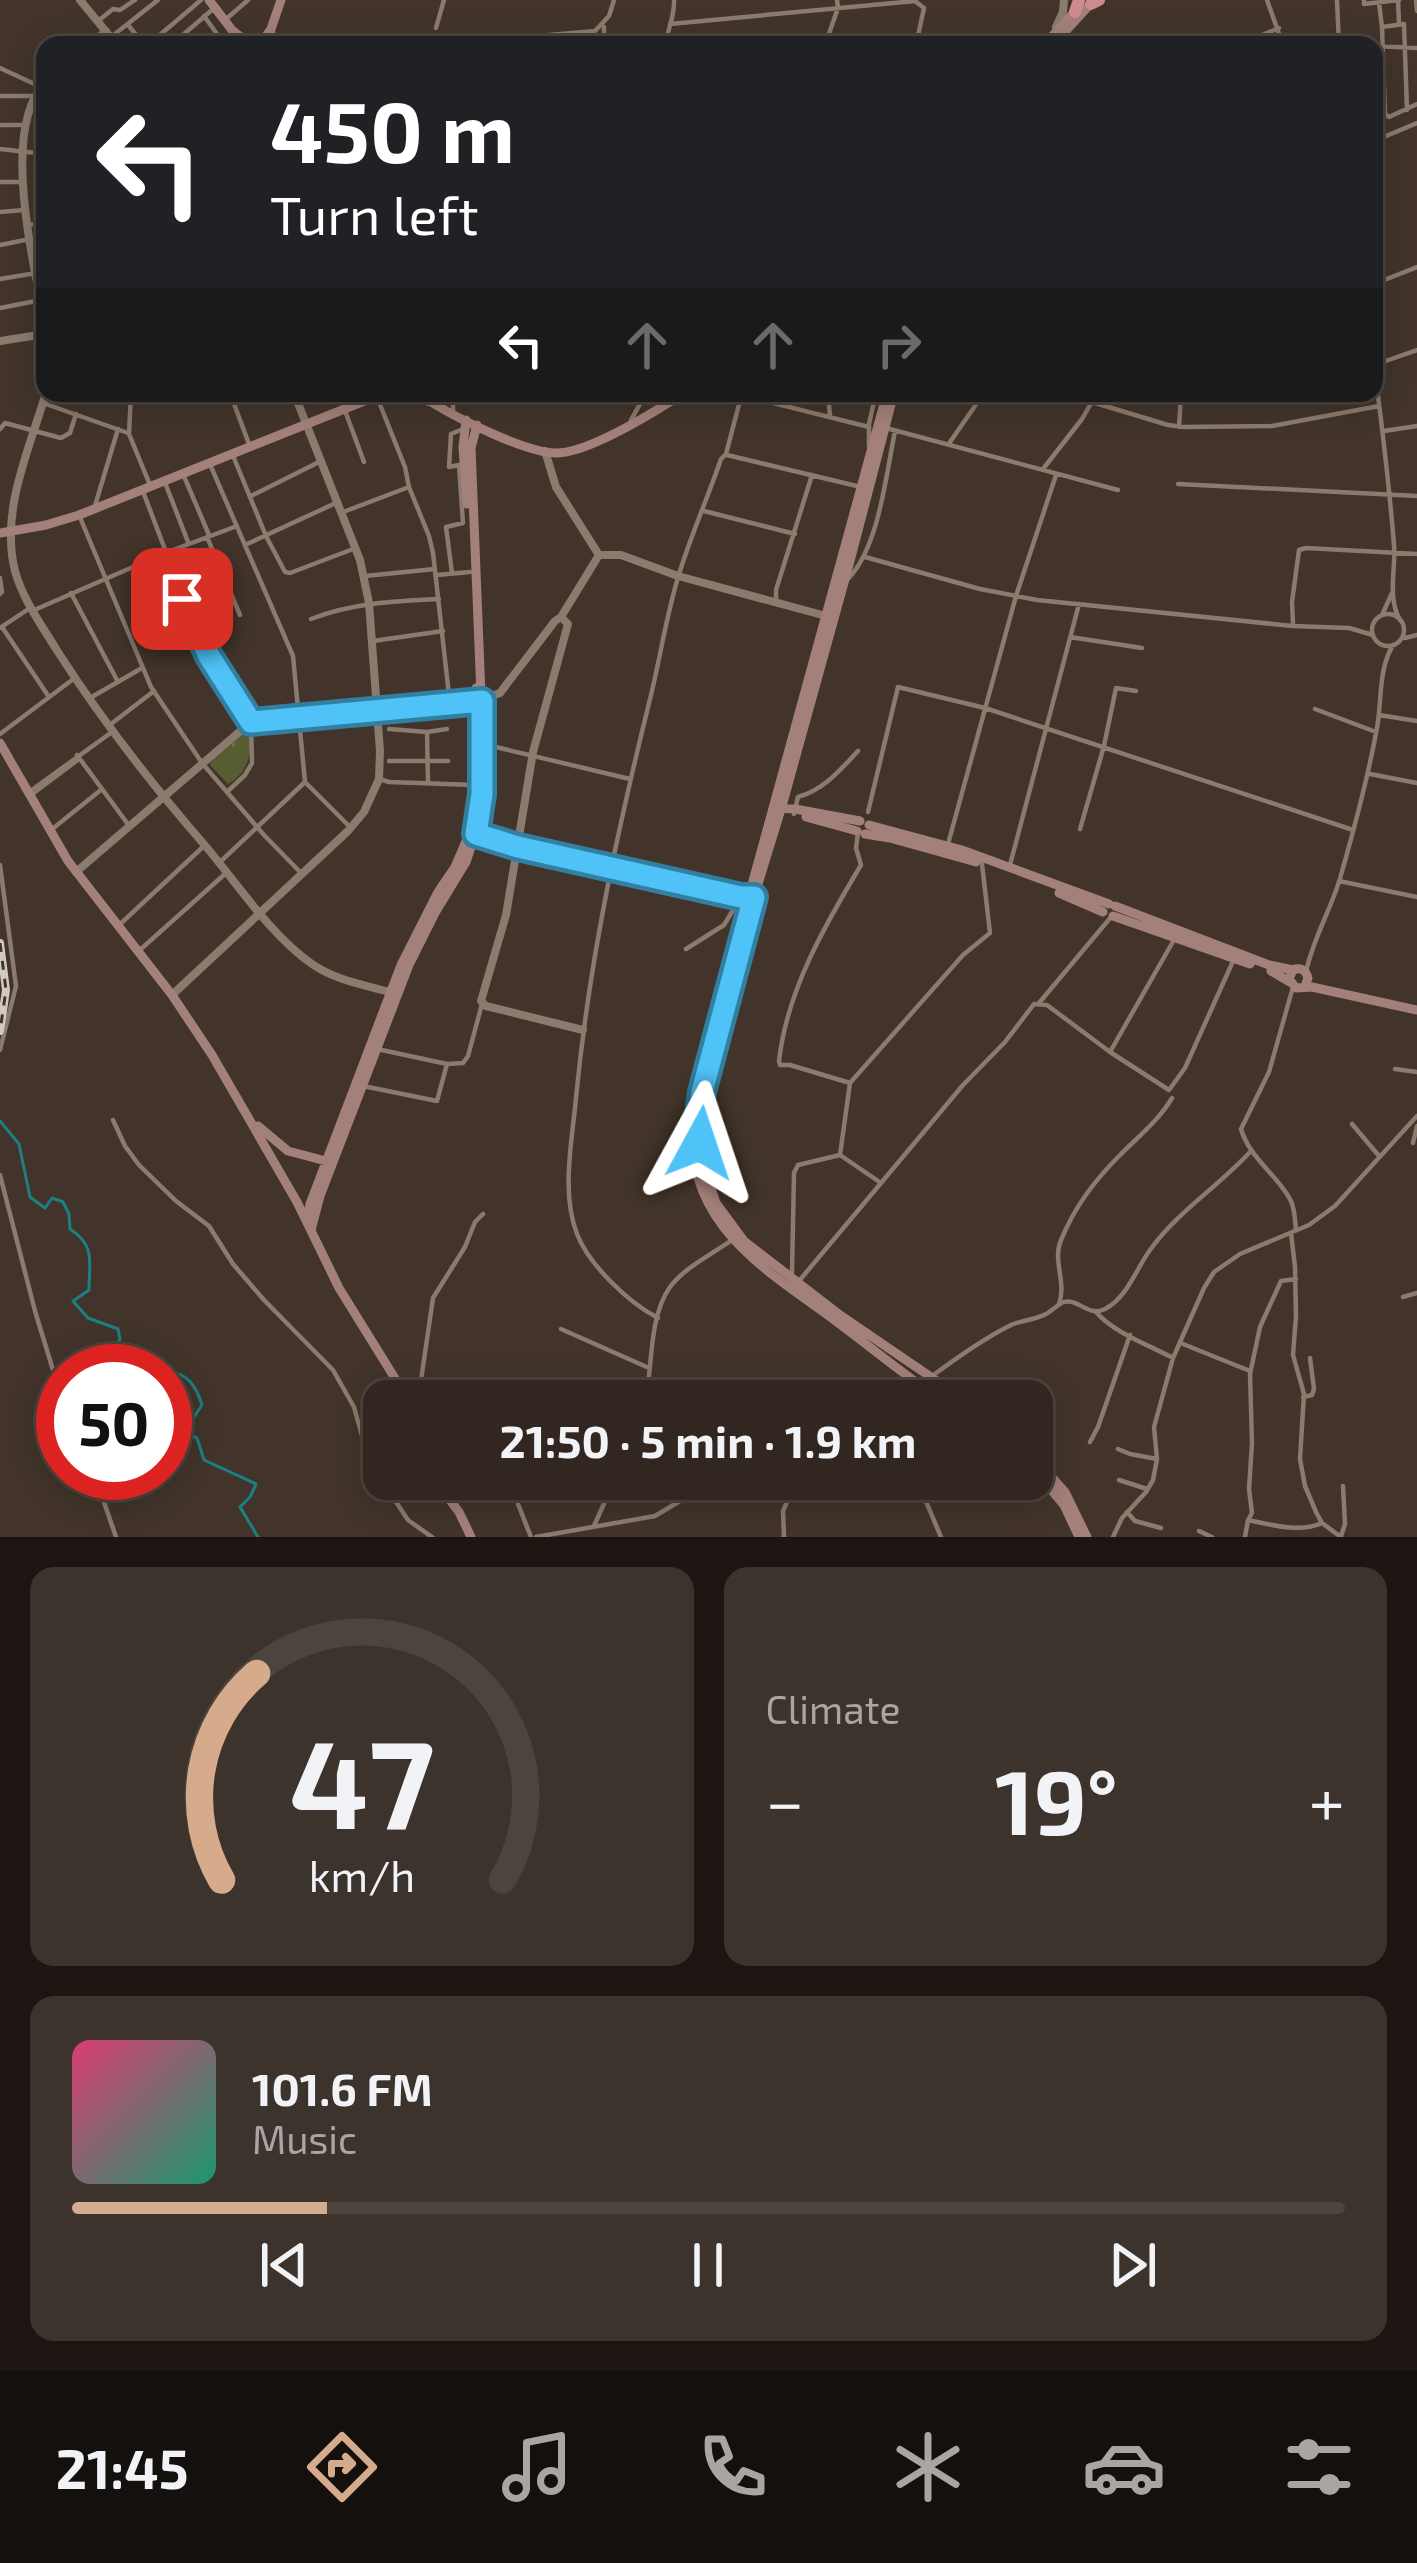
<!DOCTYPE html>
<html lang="en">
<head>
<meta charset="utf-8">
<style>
  body { margin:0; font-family:"Exo 2",sans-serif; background:#3d332d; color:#f1f3f6; height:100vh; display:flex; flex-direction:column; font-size:45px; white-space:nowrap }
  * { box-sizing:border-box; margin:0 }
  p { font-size:39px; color:#a8a5a5 }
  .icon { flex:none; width:66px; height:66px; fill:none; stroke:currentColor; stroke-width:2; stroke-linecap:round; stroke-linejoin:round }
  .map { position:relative; height:1537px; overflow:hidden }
  .side { display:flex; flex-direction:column; gap:30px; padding:30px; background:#1c1512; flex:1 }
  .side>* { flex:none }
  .top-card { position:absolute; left:36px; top:36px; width:1347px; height:366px; border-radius:24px; box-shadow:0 6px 30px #0003,0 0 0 3px #4d443e; background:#202124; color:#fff; overflow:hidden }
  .speed { position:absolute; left:36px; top:1344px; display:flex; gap:24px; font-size:60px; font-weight:700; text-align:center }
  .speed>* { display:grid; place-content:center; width:156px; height:156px; border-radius:50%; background:#322720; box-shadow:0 6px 30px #0003,0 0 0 3px #4d443e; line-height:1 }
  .speed .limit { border:18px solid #d22; background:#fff; color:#111 }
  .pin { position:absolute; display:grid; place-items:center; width:102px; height:102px; color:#fff; margin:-51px; border-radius:24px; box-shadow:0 6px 18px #0006 }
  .me { position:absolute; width:132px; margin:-66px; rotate:5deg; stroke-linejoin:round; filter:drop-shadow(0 0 9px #0008) }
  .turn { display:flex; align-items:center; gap:42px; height:252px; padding:0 36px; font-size:54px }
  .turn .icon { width:156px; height:156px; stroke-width:2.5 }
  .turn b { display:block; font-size:84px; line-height:102px }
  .lanes { display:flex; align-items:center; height:114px; padding:0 36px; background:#0003; justify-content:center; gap:60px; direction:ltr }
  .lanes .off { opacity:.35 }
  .big { font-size:90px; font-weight:700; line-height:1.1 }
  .side .tile { flex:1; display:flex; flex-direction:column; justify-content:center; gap:18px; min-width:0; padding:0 42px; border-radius:24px; background:#3d332d }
  .side .dial { align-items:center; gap:0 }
  .dial svg { height:312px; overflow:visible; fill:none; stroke:#4d443e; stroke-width:7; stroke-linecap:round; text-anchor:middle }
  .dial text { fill:#f1f3f6; stroke:none }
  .song { display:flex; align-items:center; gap:36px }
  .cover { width:144px; height:144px; border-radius:18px; background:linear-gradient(135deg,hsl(340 70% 55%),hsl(160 70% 35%)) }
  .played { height:12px; border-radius:6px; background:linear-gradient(90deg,#d6ab8b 20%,#4d443e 20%) }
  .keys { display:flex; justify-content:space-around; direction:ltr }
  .heat { display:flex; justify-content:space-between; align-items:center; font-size:66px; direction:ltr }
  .side .tiles { flex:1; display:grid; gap:30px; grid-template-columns:1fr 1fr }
  .tile:last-child { grid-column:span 2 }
  .trip { position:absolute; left:363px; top:1380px; width:690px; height:120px; border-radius:24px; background:#322720; box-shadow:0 6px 30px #0003,0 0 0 3px #4d443e; font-weight:700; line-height:120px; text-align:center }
  .tabs { display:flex; height:192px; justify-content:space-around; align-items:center; background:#14100d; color:#a8a5a5 }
  .tabs .icon { width:84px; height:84px }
  .tabs .selected { color:#d6ab8b }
  .tabs b { font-size:54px; color:#f1f3f6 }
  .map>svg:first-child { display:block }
</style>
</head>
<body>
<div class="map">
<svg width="1417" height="1537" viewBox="0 0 1417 1537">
  <defs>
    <pattern id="park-crowns" width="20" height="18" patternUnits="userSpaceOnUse" patternTransform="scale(3)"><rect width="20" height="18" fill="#585d31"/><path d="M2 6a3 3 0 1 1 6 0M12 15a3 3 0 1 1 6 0" fill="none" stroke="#70744e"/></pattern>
  </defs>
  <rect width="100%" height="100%" fill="#42342a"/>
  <path fill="url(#park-crowns)" d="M248,730L251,731C251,754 249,772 228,784L210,765L211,762Z"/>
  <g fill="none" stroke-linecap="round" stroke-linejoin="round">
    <path stroke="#1b8084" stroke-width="3" d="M0,1121L19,1144L30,1197L45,1208L52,1198L63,1202L69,1214L70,1229C96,1246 89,1262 89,1290L73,1301L88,1318L118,1329L120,1339L116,1347L120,1356L130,1359L132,1371
      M165,1373C186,1369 197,1388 202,1405L190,1423L187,1434L197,1438L204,1460L256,1484L250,1497L240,1507L258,1537"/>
    <path stroke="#8b7b6f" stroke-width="4.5" d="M1267,0L1283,45
      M1337,0L1339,45
      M1364,0V4L1399,0
      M1398,0L1399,24
      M1416,0L1417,11
      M1379,3L1382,27L1404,24L1407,110
      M204,16L225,45
      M225,20L248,0
      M98,21L113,9L120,10L135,0
      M670,24L915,1L924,8L916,45
      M129,26L144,45
      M1382,27L1385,114L1389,117L1417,104
      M436,28L444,0
      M111,37L158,0
      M1215,43L1234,45
      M148,45L201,0
      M171,45L212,10
      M433,45L595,31L609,16L614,0
      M604,45V27
      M666,45C667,29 675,17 674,0
      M825,45L838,8L837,0
      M907,45C933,37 1016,36 1045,40
      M1239,45L1279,28
      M1374,46L1417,48
      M0,68L41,87
      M0,96H36
      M0,125H24
      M1374,141L1417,123
      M0,149L45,154
      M0,182H22
      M0,212L24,210
      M28,225L45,223
      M0,245L30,239
      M32,251L45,247
      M0,279L36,273
      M1374,284L1417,267
      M0,308L41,300
      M131,393L129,434L150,485
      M230,393L249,444
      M453,393V411
      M828,393L830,416
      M1084,393L1092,402L1168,425L1184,427L1272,426L1379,406
      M741,395L869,427
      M377,397L405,467L409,487
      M43,403L128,433
      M344,408L364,462
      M631,420L641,402L642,393
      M1179,427L1181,393
      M886,428L1118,490
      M0,429L5,423L61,438L70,433L76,414
      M1384,431L1417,426
      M950,442L984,393
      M869,446V424L876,393
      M727,455L861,487
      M234,458L266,536L285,572L290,573L353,549
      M209,462L293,656L305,782L350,827
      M1043,469L1082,419L1097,393
      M183,474L209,535
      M164,480L188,542
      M1178,484L1417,496
      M142,489L195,628L251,722L252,763L245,775L228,791
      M251,496L321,461
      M94,509L118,429
      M704,511L795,534
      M343,512L409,487L429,536L433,553L450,704
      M79,515L151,687L202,763L264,835L301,873
      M207,537L240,615
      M245,545L338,502
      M865,557L980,589L1037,600L1293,626L1349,628L1373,635
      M136,566L158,626
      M452,573L446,527L463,523L459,465L449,467L451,434L463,429
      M437,575L470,572
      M365,576L435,569
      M0,578L2,592L0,594
      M847,580C879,548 886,475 895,431
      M71,593L118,682
      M776,602V590L812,475
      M32,611L165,553L237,526
      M1372 630a16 16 0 1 1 32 0a16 16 0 1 1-32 0Z
      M1382,615L1392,593
      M311,619C352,603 395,601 439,599
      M1400,620C1387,598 1396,569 1394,545C1389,484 1382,425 1374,365L1417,350
      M1293,623L1292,602L1299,550L1306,548L1417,554
      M2,627L49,697
      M0,628L30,608
      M1070,637L1142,648
      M1405,638L1417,635
      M373,641L443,631
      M90,698L142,668
      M1315,709L1376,732
      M1379,715L1417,721
      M111,724L154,691
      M389,729L427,732L447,729
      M427,732L428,783
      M0,734L72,680
      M483,744L630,779
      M77,755L130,827
      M389,761H448
      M1370,774L1417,783
      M379,779L389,782L475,785
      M29,792L112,732
      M31,795L79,759
      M868,812L898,687L985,708L1353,830
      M794,814L798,797C824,790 840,770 858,751
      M1080,829L1104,746L1116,688L1136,691
      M51,830L102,789
      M475,834L517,847L741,897
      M948,844L1016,596L1056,475
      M218,864L305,782
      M0,865L16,986L0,1050
      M1010,865L1079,604
      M1339,881L1417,897
      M117,927L205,845
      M1175,938L1110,1052L1169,1090L1185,1068L1234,959
      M141,949L226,873
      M686,949L724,925L741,897
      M1306,972C1313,938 1332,908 1341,875C1355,826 1368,777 1377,728C1382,701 1378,670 1393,645
      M1293,987L1269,1072L1241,1129C1250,1159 1277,1174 1291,1201C1295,1210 1295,1221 1296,1230
      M1039,1003L1111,917
      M377,1049L447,1064L463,1063L468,1056L482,1004
      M1395,1069L1417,1072
      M850,1083L790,1065H780L779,1061C787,990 825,925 861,865L856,848L858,833
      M363,1086L437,1101L447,1064
      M113,1120L125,1146L139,1165L176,1201L209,1226L233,1264L264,1300L333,1370L354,1407L369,1461L408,1520L432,1537
      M1352,1124L1379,1156
      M1413,1143L1417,1126
      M840,1155L850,1083L963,955L990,933L982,864
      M0,1175L35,1311L63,1403
      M1291,1233L1295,1267L1296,1316L1293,1355L1304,1394L1300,1459L1305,1486L1316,1512L1322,1523L1341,1537
      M792,1273L794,1173L798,1165L840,1155L881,1183
      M799,1281L963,1085L1005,1042L1034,1004L1047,1005L1110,1052
      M1403,1297L1417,1293
      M1059,1304C1067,1282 1052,1261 1061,1240C1075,1206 1095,1180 1121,1154C1139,1136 1159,1120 1172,1098
      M1096,1312C1114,1333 1149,1345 1173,1358
      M658,1318C629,1303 589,1265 577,1234C561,1193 572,1141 576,1098C589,961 618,828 651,695C661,654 667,611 680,571C692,533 708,497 721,459L726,454L742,393
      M561,1329L649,1368
      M1183,1344L1250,1371
      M932,1376C957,1358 983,1339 1011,1325C1022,1320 1035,1320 1046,1314C1048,1313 1060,1304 1061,1303C1078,1296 1087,1318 1105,1309C1127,1298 1136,1269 1150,1250C1177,1212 1219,1186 1250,1152
      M1303,1397L1312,1395L1314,1389L1310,1358
      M418,1401L433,1298L465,1247L475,1222L483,1214
      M646,1401C652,1368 649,1316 670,1287C684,1268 712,1254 732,1240
      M909,1401L922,1388
      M1090,1442L1098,1427L1130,1335
      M1118,1449L1130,1454L1157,1459
      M94,1473L116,1537
      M756,1479L787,1502L811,1479
      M920,1479L925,1499L941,1537
      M1119,1480L1147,1489
      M518,1504L531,1537
      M1127,1512L1135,1521L1161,1528
      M1248,1520L1252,1513L1249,1489L1252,1443L1250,1374L1260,1327L1281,1281L1296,1279
      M594,1526L615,1479
      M1199,1531L1212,1537
      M1341,1536L1345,1524L1343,1486
      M536,1537L655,1516L717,1479
      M784,1537L783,1511L787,1502
      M1113,1537L1122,1518L1146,1492L1153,1480L1157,1459L1154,1427L1173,1358L1204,1288L1214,1272L1240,1254L1309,1225L1335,1206L1417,1116
      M1245,1537L1248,1520C1272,1525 1300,1533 1322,1523"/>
    <path stroke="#8b7b6f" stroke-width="8" d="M80,0L117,45
      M1056,27L1063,12L1064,0
      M89,45L106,31
      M45,83C0,129 34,264 45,323
      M0,341L45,334
      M46,393C29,450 0,511 15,571C23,600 42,626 58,652C101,719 150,782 202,842C236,881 269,934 312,964C335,980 364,985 390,992
      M545,451L556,487L599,555H621L678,576L826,616
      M561,617L599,555
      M76,872L251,722L475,702L500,693L555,621L561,617L568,624L533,752L506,915L481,1001L486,1006L583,1030
      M172,995L348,831L364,812L379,779L380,751L369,603L360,560L294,393"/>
    <path stroke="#a4807b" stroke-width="9" d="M209,0L232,30L246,41
      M271,29L281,0
      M261,43L271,29L270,45
      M1044,45L1077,9
      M1053,45L1094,0
      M379,393L372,398L395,396
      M894,393L850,561L782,806L754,897L702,1092L700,1143L704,1167L716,1203L744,1241L840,1315L966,1401
      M404,395L431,402L419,393
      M431,402C457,418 524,452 555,453C587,454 656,411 684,393
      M466,420L463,447L467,504
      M0,533L46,525L79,515L372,398
      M0,743L68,861L172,995L212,1055L297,1202L339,1288L409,1401
      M777,808L795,809L860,821
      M806,817L857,831
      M869,825L962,850L1109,904
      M865,834L890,838L976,862
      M1059,893L1103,912
      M1115,906L1269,965L1293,970
      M1113,916L1250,964
      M1271,971L1290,982
      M728,972L887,393
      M1305,986L1308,978C1306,970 1301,967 1293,970L1289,979L1296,988L1312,987L1417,1010
      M717,1011C708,1043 695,1077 692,1110C683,1216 749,1259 825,1313C865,1342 902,1374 943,1401
      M258,1126L288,1151L326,1161
      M307,1221L310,1204L401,965L438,892L455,867L470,832L475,785L476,688
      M311,1230L320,1196L409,965L435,913L466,862L479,823L483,744L471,448L477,425
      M1032,1455L1065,1492L1087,1537
      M1032,1467L1064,1505L1079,1537
      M434,1479L459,1512L471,1537"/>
    <path stroke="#ce8a8e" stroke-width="12" d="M1091,4L1099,0
      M1075,12L1079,0"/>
    <g stroke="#d2c9c1" stroke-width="8">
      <path id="rail" d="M0,943L6,990L0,1031"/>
    </g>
    <use href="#rail" stroke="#42342a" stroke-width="3" stroke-dasharray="9" stroke-linecap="butt"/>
  </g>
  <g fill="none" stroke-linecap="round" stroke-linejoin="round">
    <g stroke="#337fa1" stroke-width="30">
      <path id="route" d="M182,599L209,656L251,722L482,701V794L476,834L518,847L741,897H754L702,1092L699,1113L700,1143"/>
    </g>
    <use href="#route" stroke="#4fc3f7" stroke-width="21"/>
  </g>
</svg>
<div class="speed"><div class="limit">50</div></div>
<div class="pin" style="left:182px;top:599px;background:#d93025"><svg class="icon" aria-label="arrive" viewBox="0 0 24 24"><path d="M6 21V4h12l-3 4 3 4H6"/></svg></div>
<svg class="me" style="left:700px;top:1143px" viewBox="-20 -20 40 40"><path d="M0-17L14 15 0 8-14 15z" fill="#4fc3f7" stroke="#fff" stroke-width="4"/></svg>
<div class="trip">21:50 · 5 min · 1.9 km</div>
<div class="top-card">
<div class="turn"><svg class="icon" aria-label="left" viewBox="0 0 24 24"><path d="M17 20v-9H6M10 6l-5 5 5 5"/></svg><div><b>450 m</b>Turn left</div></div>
<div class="lanes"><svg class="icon" aria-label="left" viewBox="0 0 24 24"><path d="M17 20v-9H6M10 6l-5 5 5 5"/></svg><svg class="icon off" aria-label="ahead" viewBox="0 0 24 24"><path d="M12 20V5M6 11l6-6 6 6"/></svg><svg class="icon off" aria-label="ahead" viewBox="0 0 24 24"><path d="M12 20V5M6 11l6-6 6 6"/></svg><svg class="icon off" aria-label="right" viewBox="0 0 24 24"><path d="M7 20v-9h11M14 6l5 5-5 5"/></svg></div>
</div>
</div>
<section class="side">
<div class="tiles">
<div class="tile dial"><svg viewBox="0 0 100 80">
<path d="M14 69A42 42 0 1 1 86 69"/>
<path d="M14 69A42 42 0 0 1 23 16" stroke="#d6ab8b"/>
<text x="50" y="56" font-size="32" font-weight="700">47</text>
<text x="50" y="72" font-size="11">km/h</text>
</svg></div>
<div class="tile"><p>Climate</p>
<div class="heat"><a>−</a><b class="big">19°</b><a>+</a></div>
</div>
<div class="tile">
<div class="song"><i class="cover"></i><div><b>101.6 FM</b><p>Music</p></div></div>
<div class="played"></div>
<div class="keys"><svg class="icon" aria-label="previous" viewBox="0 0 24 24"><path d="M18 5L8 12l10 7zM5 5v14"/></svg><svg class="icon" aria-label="pause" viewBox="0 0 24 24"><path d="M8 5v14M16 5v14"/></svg><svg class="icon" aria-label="next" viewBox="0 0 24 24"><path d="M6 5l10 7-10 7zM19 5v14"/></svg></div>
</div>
</div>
</section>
<nav class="tabs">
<b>21:45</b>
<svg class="icon selected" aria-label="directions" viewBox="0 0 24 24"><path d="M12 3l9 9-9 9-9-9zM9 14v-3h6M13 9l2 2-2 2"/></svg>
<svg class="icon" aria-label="music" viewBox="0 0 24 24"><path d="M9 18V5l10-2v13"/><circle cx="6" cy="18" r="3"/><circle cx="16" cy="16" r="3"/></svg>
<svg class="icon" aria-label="phone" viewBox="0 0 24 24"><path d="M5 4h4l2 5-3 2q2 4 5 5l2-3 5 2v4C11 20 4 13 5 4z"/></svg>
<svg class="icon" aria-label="climate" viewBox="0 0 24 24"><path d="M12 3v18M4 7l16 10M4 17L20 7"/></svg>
<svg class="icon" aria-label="car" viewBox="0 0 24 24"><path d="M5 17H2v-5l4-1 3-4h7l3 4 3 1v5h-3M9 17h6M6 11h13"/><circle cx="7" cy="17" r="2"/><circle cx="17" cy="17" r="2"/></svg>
<svg class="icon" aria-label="filters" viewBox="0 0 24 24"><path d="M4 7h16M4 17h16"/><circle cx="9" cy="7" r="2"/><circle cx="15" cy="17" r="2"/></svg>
</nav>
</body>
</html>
